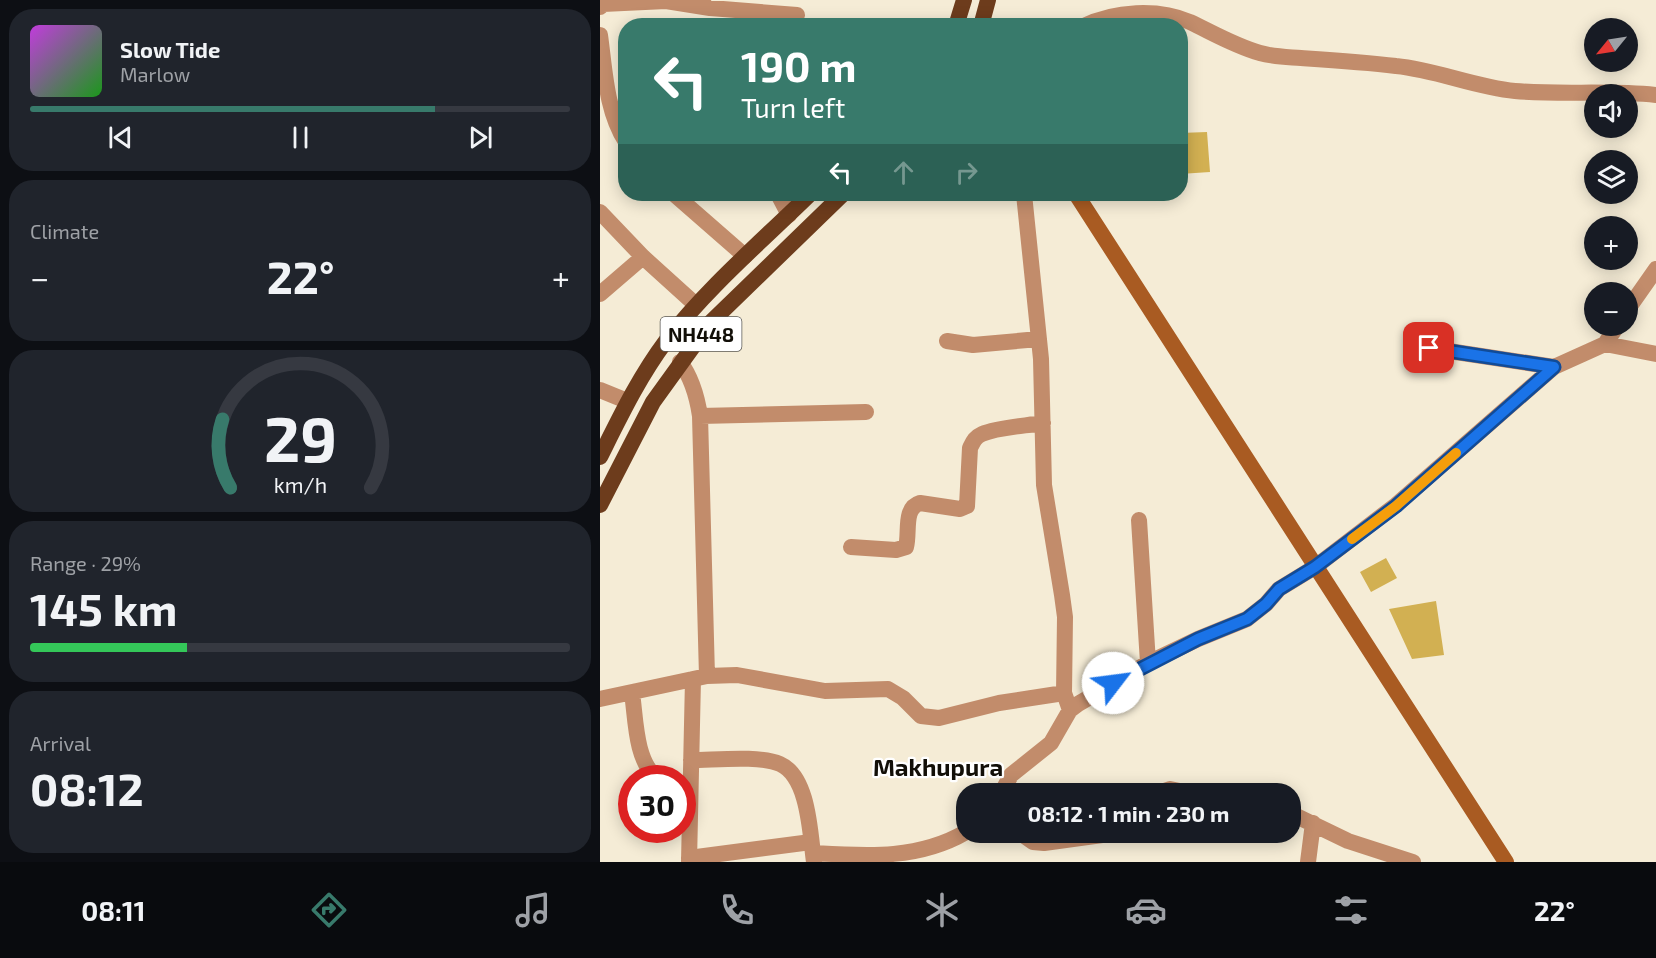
<!DOCTYPE html>
<html lang="en">
<head>
<meta charset="utf-8">
<style>
  body { margin:0; font-family:"Exo 2",sans-serif; background:#20242c; color:#f1f3f6; height:100vh; display:flex; flex-direction:column; font-size:22px; white-space:nowrap }
  * { box-sizing:border-box; margin:0 }
  p { font-size:20px; color:#9ea1a6 }
  .icon { flex:none; width:33px; height:33px; fill:none; stroke:currentColor; stroke-width:2; stroke-linecap:round; stroke-linejoin:round }
  .map { position:relative; flex:1; overflow:hidden }
  .drawer { display:flex; flex-direction:column; gap:9px; padding:9px; background:#0d0f14; width:600px }
  .drawer>* { flex:none }
  .guide { position:absolute; left:18px; top:18px; width:570px; height:183px; border-radius:24px; box-shadow:0 3px 15px #0003; background:#387a6b; color:#fff; overflow:hidden }
  .needle { width:39px; rotate:240deg }
  .fabs { position:absolute; left:984px; top:18px; display:grid; gap:12px }
  .fabs a { display:grid; place-items:center; width:54px; height:54px; border-radius:50%; background:#171b24; box-shadow:0 3px 15px #0003; font-size:30px }
  .speed { position:absolute; left:18px; top:765px; display:flex; gap:12px; font-size:30px; font-weight:700; text-align:center }
  .speed>* { display:grid; place-content:center; width:78px; height:78px; border-radius:50%; background:#171b24; box-shadow:0 3px 15px #0003; line-height:1 }
  .speed .limit { border:9px solid #d22; background:#fff; color:#111 }
  .pin { position:absolute; display:grid; place-items:center; width:51px; height:51px; color:#fff; margin:-26px; border-radius:12px; box-shadow:0 3px 9px #0006 }
  .me { position:absolute; width:66px; margin:-33px; rotate:60deg; stroke-linejoin:round; filter:drop-shadow(0 0 4px #0008) }
  .turn { display:flex; align-items:center; gap:21px; height:126px; padding:0 24px; font-size:27px }
  .turn .icon { width:78px; height:78px; stroke-width:2.5 }
  .turn b { display:block; font-size:42px; line-height:51px }
  .lanes { display:flex; align-items:center; height:57px; padding:0 24px; background:#0003; justify-content:center; gap:30px; direction:ltr }
  .lanes .off { opacity:.35 }
  .big { font-size:45px; font-weight:700; line-height:1.1 }
  .drawer .card { flex:1; display:flex; flex-direction:column; justify-content:center; gap:9px; min-width:0; padding:0 21px; border-radius:24px; background:#20242c }
  .drawer .dial { align-items:center; gap:0 }
  .dial svg { height:156px; overflow:visible; fill:none; stroke:#363941; stroke-width:7; stroke-linecap:round; text-anchor:middle }
  .dial text { fill:#f1f3f6; stroke:none }
  .song { display:flex; align-items:center; gap:18px }
  .cover { width:72px; height:72px; border-radius:9px; background:linear-gradient(135deg,hsl(290 70% 55%),hsl(120 70% 35%)) }
  .played { height:6px; border-radius:3px; background:linear-gradient(90deg,#387a6b 75%,#363941 75%) }
  .keys { display:flex; justify-content:space-around; direction:ltr }
  .heat { display:flex; justify-content:space-between; align-items:center; font-size:33px; direction:ltr }
  .charge { height:9px; border-radius:4px; background:linear-gradient(90deg,#34c759 29%,#363941 0) }
  .trip { position:absolute; left:356px; top:783px; width:345px; height:60px; border-radius:24px; background:#171b24; box-shadow:0 3px 15px #0003; font-weight:700; line-height:60px; text-align:center }
  .tabs { display:flex; height:96px; justify-content:space-around; align-items:center; background:#090b0e; color:#9ea1a6 }
  .tabs .icon { width:42px; height:42px }
  .tabs .current { color:#387a6b }
  .tabs b { font-size:27px; color:#f1f3f6 }
  main { display:flex; flex:1; min-height:0 }
  .map>svg:first-child { display:block }
</style>
</head>
<body>
<main>
<section class="drawer">
<div class="card">
<div class="song"><i class="cover"></i><div><b>Slow Tide</b><p>Marlow</p></div></div>
<div class="played"></div>
<div class="keys"><svg class="icon" aria-label="previous" viewBox="0 0 24 24"><path d="M18 5L8 12l10 7zM5 5v14"/></svg><svg class="icon" aria-label="pause" viewBox="0 0 24 24"><path d="M8 5v14M16 5v14"/></svg><svg class="icon" aria-label="next" viewBox="0 0 24 24"><path d="M6 5l10 7-10 7zM19 5v14"/></svg></div>
</div>
<div class="card"><p>Climate</p>
<div class="heat"><a>−</a><b class="big">22°</b><a>+</a></div>
</div>
<div class="card dial"><svg viewBox="0 0 100 80">
<path d="M14 69A42 42 0 1 1 86 69"/>
<path d="M14 69A42 42 0 0 1 10 34" stroke="#387a6b"/>
<text x="50" y="56" font-size="32" font-weight="700">29</text>
<text x="50" y="72" font-size="11">km/h</text>
</svg></div>
<div class="card"><p>Range · 29%</p><b class="big">145 km</b><div class="charge"></div></div>
<div class="card"><p>Arrival</p><b class="big">08:12</b></div>
</section>
<div class="map">
<svg width="1056" height="862" viewBox="0 0 1056 862">
  <rect width="100%" height="100%" fill="#f5ecd6"/>
  <path fill="#d2b052" d="M607,132L610,172L580,174V133Z
    M786,558L797,578L771,592L760,572Z
    M836,601L844,655L812,659L789,609Z"/>
  <g fill="none" stroke-linecap="round" stroke-linejoin="round">
    <path stroke="#c28c6b" stroke-width="16" d="M0,7L3,4L66,1L110,8L197,15
      M484,26C514,11 558,8 590,22C613,33 635,46 660,53C673,57 688,57 701,58C732,60 764,62 796,66C837,70 874,87 915,91C962,95 1009,90 1056,95
      M0,35C5,71 6,111 26,142
      M74,194L145,256
      M178,194L189,215
      M424,194L441,359L444,485L462,595L465,617L464,693L470,710
      M0,212L43,257L96,305
      M0,294L43,257
      M1028,309L1056,269
      M347,341L373,345L439,339
      M1005,344L1056,354
      M829,348L954,367
      M80,362C92,378 97,396 100,416L107,676
      M0,390L27,401
      M100,416L266,412
      M539,520L548,663
      M251,547L296,550L306,547C310,533 303,508 320,503L360,509L367,506L370,448C373,442 375,437 382,434C398,427 425,426 443,423
      M32,693C36,720 35,758 56,778
      M0,699L107,676L137,675L225,691L288,689L303,698L321,716L339,718L399,703L464,693
      M91,760C115,760 159,755 180,764C209,777 210,834 214,862
      M401,794L411,775L451,743L470,710L478,704L548,663L598,639L647,619L666,604L679,589L715,567L796,505L954,367L1005,344L1017,326
      M555,794L570,789L594,794
      M690,813L748,841L813,862
      M419,832L433,842L444,843L524,832
      M213,853C266,856 318,860 366,832
      M89,858L211,842
      M89,862L93,679
      M708,862L713,823"/>
    <path stroke="#a95b22" stroke-width="16" d="M476,194L906,862"/>
    <path stroke="#6d3c1c" stroke-width="16" d="M356,26L364,0
      M381,26L388,0
      M0,457C20,417 39,377 66,341C108,287 161,242 210,194
      M0,505L53,402L110,323L243,194"/>
  </g>
  <g fill="none" stroke-linecap="round" stroke-linejoin="round">
    <g stroke="#114b97" stroke-width="15">
      <path id="route" d="M513,683L598,639L647,619L666,604L679,589L715,567L796,506L954,367L829,348"/>
    </g>
    <use href="#route" stroke="#1a73e8" stroke-width="10"/>
    <path stroke="#f59e0b" stroke-width="10" d="M752,539L796,506L856,453"/>
  </g>
  <g text-anchor="middle" dominant-baseline="central" stroke-width="4.5" stroke-linejoin="round" paint-order="stroke">
    <rect fill="#fff" stroke="#595752" stroke-width="1.5" x="60.5" y="317" width="81" height="34" rx="4.5"/>
    <g font-size="20" font-weight="bold" fill="#120f08">
      <text x="101" y="334">NH448</text>
    </g>
    <g font-size="24" font-weight="bold" fill="#120f08" stroke="#fff">
      <text x="338" y="766">Makhupura</text>
    </g>
  </g>
</svg>
<div class="fabs">
<a><svg class="needle" viewBox="-14 -14 28 28"><path d="M0-13l5 13h-10z" fill="#e53935"/><path d="M0 13l5-13h-10z" fill="#9ea1a6"/></svg></a>
<a><svg class="icon" aria-label="sound" viewBox="0 0 24 24"><path d="M4 9h4l5-4v14l-5-4H4zM17 9q2 3 0 6"/></svg></a>
<a><svg class="icon" aria-label="layers" viewBox="0 0 24 24"><path d="M12 4l9 5-9 5-9-5zM3 14l9 5 9-5"/></svg></a>
<a>+</a>
<a>−</a>
</div>
<div class="speed"><div class="limit">30</div></div>
<div class="pin" style="left:829px;top:348px;background:#d93025"><svg class="icon" aria-label="arrive" viewBox="0 0 24 24"><path d="M6 21V4h12l-3 4 3 4H6"/></svg></div>
<svg class="me" style="left:513px;top:683px" viewBox="-20 -20 40 40"><circle r="19" fill="#fff"/><path d="M0-13L10 11 0 6-10 11z" fill="#1a73e8"/></svg>
<div class="trip">08:12 · 1 min · 230 m</div>
<div class="guide">
<div class="turn"><svg class="icon" aria-label="left" viewBox="0 0 24 24"><path d="M17 20v-9H6M10 6l-5 5 5 5"/></svg><div><b>190 m</b>Turn left</div></div>
<div class="lanes"><svg class="icon" aria-label="left" viewBox="0 0 24 24"><path d="M17 20v-9H6M10 6l-5 5 5 5"/></svg><svg class="icon off" aria-label="ahead" viewBox="0 0 24 24"><path d="M12 20V5M6 11l6-6 6 6"/></svg><svg class="icon off" aria-label="right" viewBox="0 0 24 24"><path d="M7 20v-9h11M14 6l5 5-5 5"/></svg></div>
</div>
</div>
</main>
<nav class="tabs">
<b>08:11</b>
<svg class="icon current" aria-label="directions" viewBox="0 0 24 24"><path d="M12 3l9 9-9 9-9-9zM9 14v-3h6M13 9l2 2-2 2"/></svg>
<svg class="icon" aria-label="music" viewBox="0 0 24 24"><path d="M9 18V5l10-2v13"/><circle cx="6" cy="18" r="3"/><circle cx="16" cy="16" r="3"/></svg>
<svg class="icon" aria-label="phone" viewBox="0 0 24 24"><path d="M5 4h4l2 5-3 2q2 4 5 5l2-3 5 2v4C11 20 4 13 5 4z"/></svg>
<svg class="icon" aria-label="climate" viewBox="0 0 24 24"><path d="M12 3v18M4 7l16 10M4 17L20 7"/></svg>
<svg class="icon" aria-label="car" viewBox="0 0 24 24"><path d="M5 17H2v-5l4-1 3-4h7l3 4 3 1v5h-3M9 17h6M6 11h13"/><circle cx="7" cy="17" r="2"/><circle cx="17" cy="17" r="2"/></svg>
<svg class="icon" aria-label="filters" viewBox="0 0 24 24"><path d="M4 7h16M4 17h16"/><circle cx="9" cy="7" r="2"/><circle cx="15" cy="17" r="2"/></svg>
<b>22°</b>
</nav>
</body>
</html>
